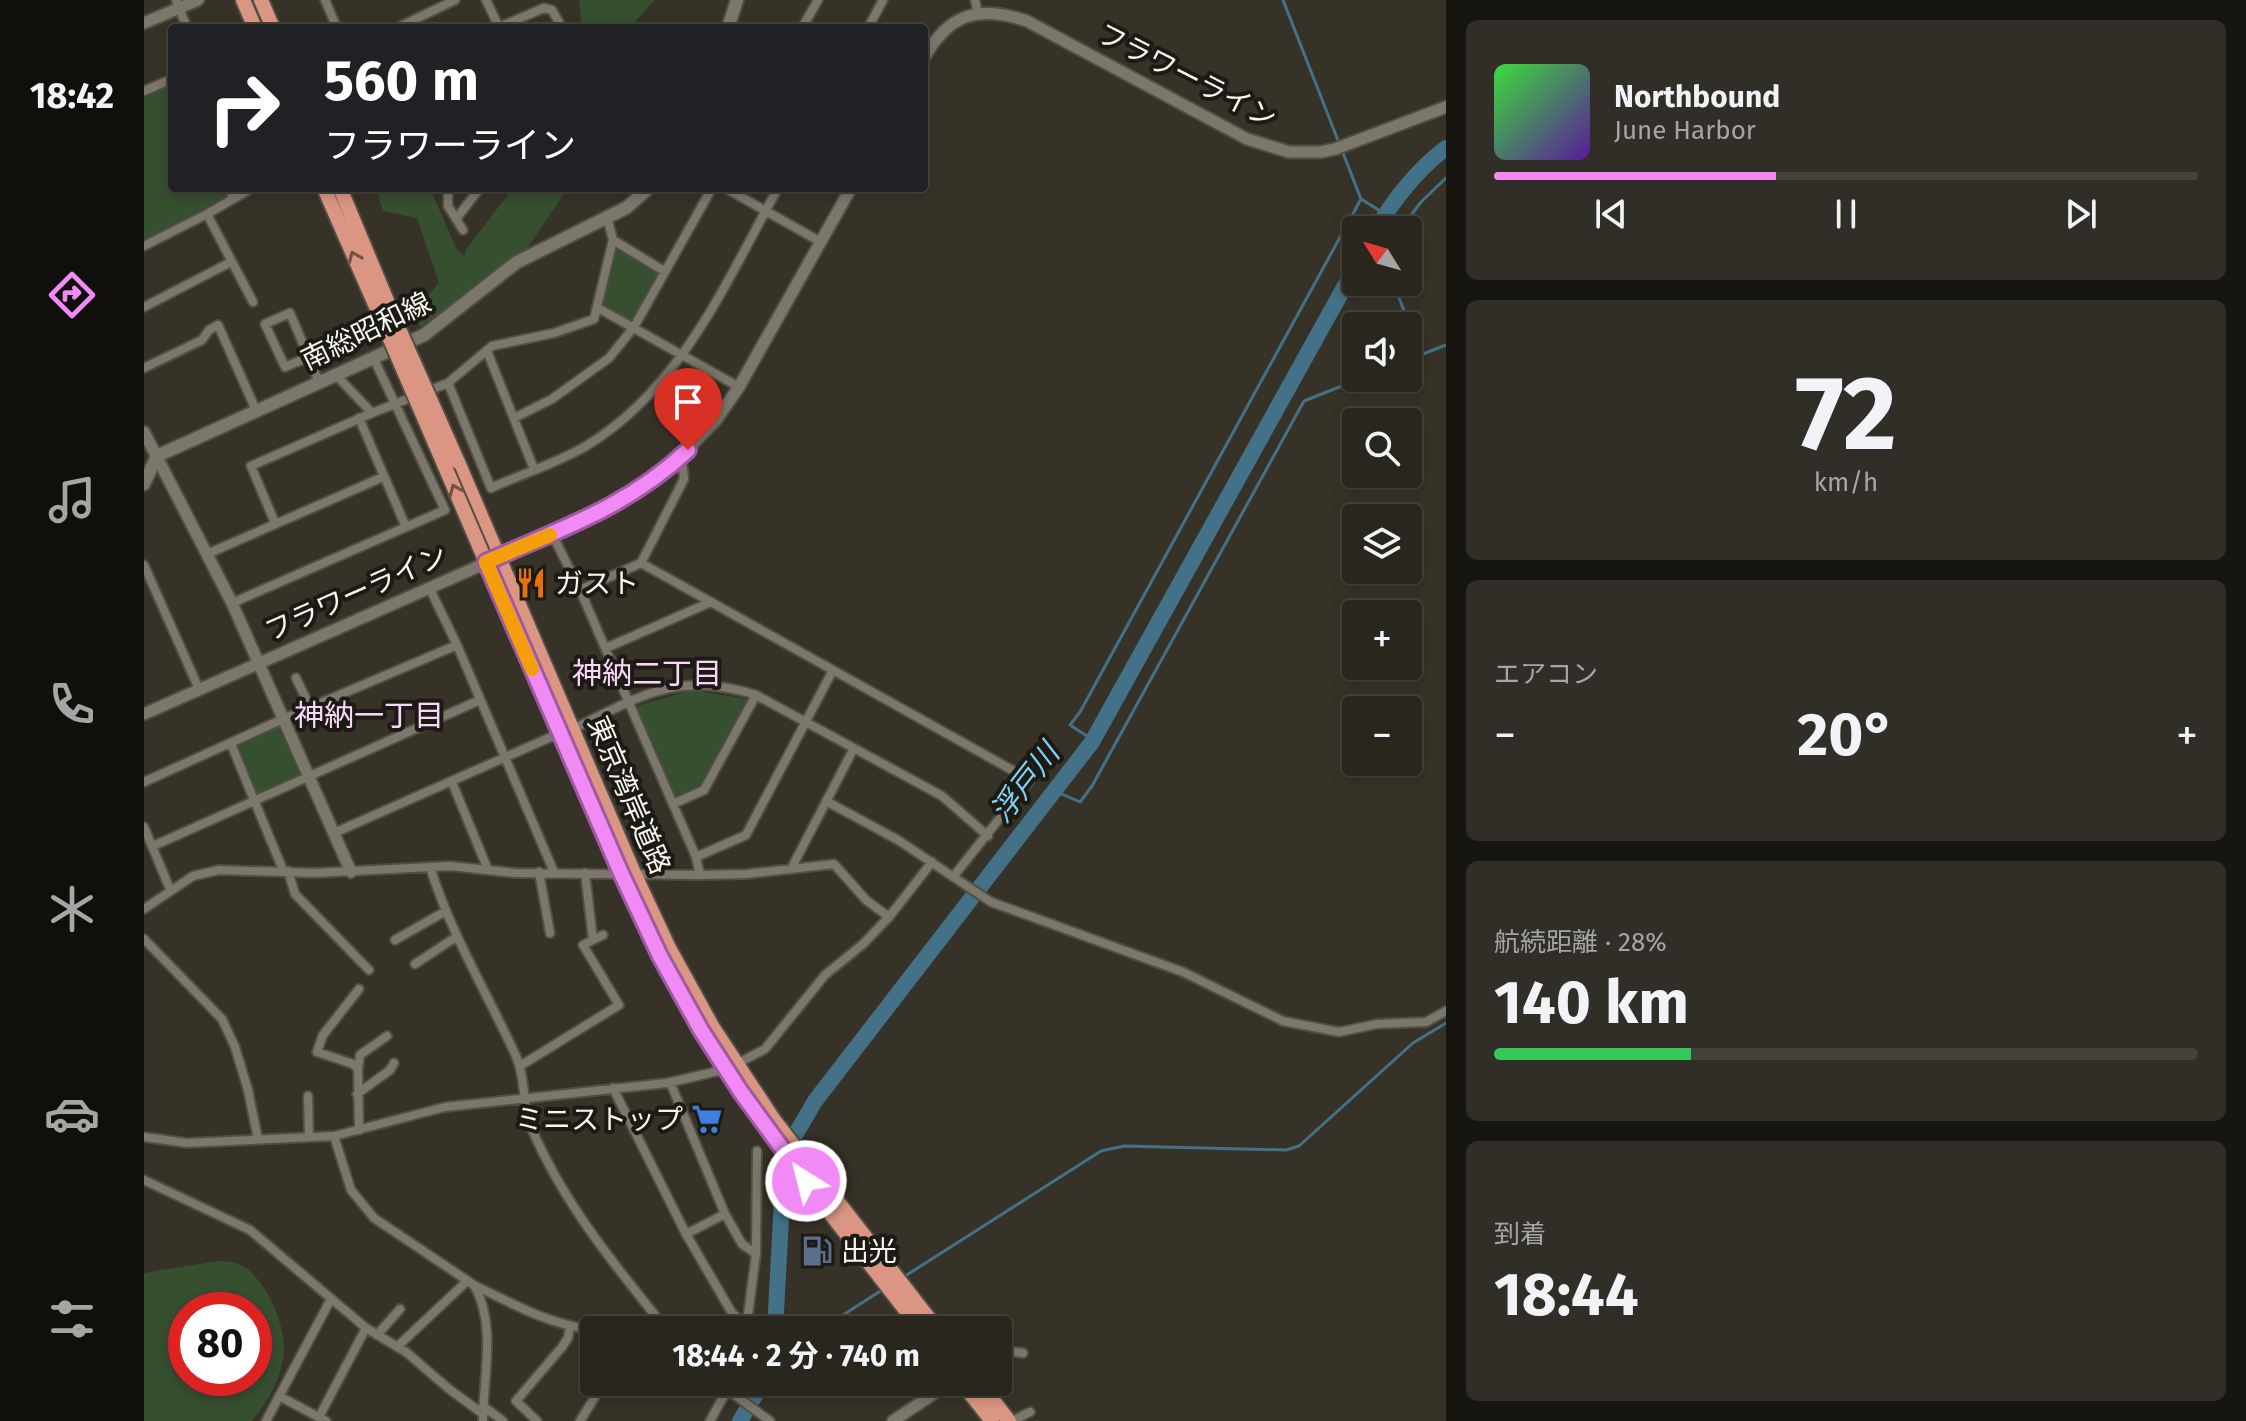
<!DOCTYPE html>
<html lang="ja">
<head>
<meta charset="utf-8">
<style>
  body { margin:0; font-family:"Fira Sans","Noto Sans JP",sans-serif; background:#302e26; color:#f1f3f6; height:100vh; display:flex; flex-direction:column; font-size:30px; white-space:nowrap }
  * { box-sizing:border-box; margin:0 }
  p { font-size:26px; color:#a5a5a4 }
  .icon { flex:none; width:44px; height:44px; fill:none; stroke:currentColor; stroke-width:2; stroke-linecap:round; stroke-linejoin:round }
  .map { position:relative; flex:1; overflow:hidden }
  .side { display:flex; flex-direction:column; gap:20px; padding:20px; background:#161510; width:800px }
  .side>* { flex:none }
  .hud { position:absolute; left:24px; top:24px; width:760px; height:168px; border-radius:8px; box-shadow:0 4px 12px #0003,0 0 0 2px #44433b; background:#202124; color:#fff; overflow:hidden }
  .needle { width:52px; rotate:307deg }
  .controls { position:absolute; left:1198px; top:216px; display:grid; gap:16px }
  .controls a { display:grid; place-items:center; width:80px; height:80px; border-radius:8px; background:#28261d; box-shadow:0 4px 12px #0003,0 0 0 2px #44433b; font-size:40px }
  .speed { position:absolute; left:24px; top:1292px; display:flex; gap:16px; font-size:40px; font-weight:700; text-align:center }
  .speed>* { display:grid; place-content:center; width:104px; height:104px; border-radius:50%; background:#28261d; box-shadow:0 4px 12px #0003,0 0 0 2px #44433b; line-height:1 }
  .speed .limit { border:12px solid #d22; background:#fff; color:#111 }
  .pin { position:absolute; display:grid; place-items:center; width:68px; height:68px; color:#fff; margin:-82px -34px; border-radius:50% 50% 50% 0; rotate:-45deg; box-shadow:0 0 8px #0007 }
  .pin .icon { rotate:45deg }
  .me { position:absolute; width:88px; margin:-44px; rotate:324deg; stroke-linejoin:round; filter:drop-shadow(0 0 6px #0008) }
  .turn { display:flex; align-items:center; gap:28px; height:168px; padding:0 24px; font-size:36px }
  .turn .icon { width:104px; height:104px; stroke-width:2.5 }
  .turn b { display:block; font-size:56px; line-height:68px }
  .big { font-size:60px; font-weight:700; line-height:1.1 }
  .side .tile { flex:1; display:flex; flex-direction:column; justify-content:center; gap:12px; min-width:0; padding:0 28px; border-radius:12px; background:#302e26 }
  .side .dial { align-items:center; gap:0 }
  .dial b { font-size:104px; line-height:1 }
  .song { display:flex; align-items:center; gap:24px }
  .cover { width:96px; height:96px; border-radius:12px; background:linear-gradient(135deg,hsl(120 70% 55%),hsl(270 70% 35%)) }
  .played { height:8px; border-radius:4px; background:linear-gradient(90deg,#f18af4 40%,#44433b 40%) }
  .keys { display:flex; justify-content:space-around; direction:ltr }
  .heat { display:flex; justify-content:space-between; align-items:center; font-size:44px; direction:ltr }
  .charge { height:12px; border-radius:6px; background:linear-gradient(90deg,#34c759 28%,#44433b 0) }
  .trip { position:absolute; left:436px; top:1316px; width:432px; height:80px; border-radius:8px; background:#28261d; box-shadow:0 4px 12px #0003,0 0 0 2px #44433b; font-weight:700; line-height:80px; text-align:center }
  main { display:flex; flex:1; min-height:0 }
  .tabs { display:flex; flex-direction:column; width:144px; justify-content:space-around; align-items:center; background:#100f0c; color:#a5a5a4 }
  .tabs .icon { width:56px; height:56px }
  .tabs .active { color:#f18af4 }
  .tabs b { font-size:36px; color:#f1f3f6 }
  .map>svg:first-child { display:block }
</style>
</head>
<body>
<main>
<nav class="tabs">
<b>18:42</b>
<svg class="icon active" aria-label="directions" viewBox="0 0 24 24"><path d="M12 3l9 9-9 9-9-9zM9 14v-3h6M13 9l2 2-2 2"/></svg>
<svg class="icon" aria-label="music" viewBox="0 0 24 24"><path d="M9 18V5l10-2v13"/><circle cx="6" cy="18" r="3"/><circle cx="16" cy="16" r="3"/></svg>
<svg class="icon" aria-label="phone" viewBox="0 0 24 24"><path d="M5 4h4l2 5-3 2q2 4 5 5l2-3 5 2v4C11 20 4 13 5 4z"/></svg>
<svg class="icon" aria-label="climate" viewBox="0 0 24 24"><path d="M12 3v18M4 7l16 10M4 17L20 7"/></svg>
<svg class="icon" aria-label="car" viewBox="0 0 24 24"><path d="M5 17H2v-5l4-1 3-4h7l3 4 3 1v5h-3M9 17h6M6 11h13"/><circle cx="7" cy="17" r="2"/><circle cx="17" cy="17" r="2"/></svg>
<svg class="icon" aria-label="filters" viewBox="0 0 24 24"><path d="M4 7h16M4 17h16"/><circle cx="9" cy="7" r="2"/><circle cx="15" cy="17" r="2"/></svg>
</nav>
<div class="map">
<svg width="1302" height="1421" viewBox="0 0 1302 1421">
  <rect width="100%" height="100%" fill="#363227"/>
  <path fill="#364f2f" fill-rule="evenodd" d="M435,0H511L485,28H438Z
    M28,84V188H84L82,197L55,215L0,243V97Z
    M232,188H286L312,248L320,256L323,248L369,188H424L382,250L309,314L275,327L272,309L295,283L273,218L239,211Z
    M471,245L515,273L488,322L458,306Z
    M548,690L603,699L556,786L532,797L493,706Z
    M136,726L156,775L112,794L92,745Z
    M73,1261C79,1262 87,1261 92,1263C120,1272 143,1327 140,1354C136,1380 125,1402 107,1421H0V1273ZM42,1310H110V1378H42Z"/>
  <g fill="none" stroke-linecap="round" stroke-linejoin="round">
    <path stroke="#437288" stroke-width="3" d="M1139,0L1217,199L1241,214
      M1256,230L1277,202L1302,178
      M1249,282L1277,355
      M1264,360L1302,345
      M949,740L926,725L936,712L1217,199
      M911,791L936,802L948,786L1160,401L1218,378
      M758,1278L957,1151L980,1146L1142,1150L1155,1146L1269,1043L1302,1023
      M676,1330L741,1288"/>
    <path stroke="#437288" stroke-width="16" d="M1232,230C1249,200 1274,169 1302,148
      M631,1330L639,1182L643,1149L671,1101L948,742L1212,266
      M596,1421L619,1382"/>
    <g stroke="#514f45" stroke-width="12">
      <path id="minor" d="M32,0L43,28
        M181,0L193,28
        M342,0L355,27
        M831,0L834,14
        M253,28L311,0
        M353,28L400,8L408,10L418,28
        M658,28L674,0
        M724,28L739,0
        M0,91L28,79
        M304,188V206L319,230
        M581,188L677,242
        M87,200L89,188
        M63,214L109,302
        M463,217L469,240L450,319L410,333L348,346L304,383L347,488C378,474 413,463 442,446C537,389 582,282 634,188
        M312,219L336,188
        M469,240L520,271
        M0,246L63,214L108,188
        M0,307L87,262
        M454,308L595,387
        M343,351L390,469
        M165,357L141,367L121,324L146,313L175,382
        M0,368L58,340L65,330L74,325L112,410
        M192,375L228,413
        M215,418L262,527
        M370,418L408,399L465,358L490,327L568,188
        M131,523L107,466L228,413L304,383
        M408,534L436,590L552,857L556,875
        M63,554L239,477
        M497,563L886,780L809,877
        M0,565L55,689
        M285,587L313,645L410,872
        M436,590L497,563L540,479L539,468L532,461
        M88,603L301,510L230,359
        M462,648L567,602
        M152,678L166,707
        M429,729C496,696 535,670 612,695L798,796L844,836
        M87,744L139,870
        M0,782L139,719L313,645
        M308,782L344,870
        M682,801L754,840L847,902L1039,972L1139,1021L1195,1032L1233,1024L1282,1022L1302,1011
        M529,804L560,790L612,695
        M0,827L26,889
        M190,833L416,733
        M9,846L336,700
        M552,857L602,835L689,670
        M286,867C307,934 343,993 372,1056C382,1078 378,1105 387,1127C419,1203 472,1267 523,1330
        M647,869L709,750
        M144,871L151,894L225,970
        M395,872L406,933
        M441,873L449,940
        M0,909L49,876L75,870L170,873L306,866L372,873L556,875L602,874L690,864L722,900L745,917
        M0,939L78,1019L91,1047L104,1090L114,1139
        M251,940L300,912
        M271,964L312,937
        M376,1066L475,1005L439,945L459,935
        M214,1069L216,1055L243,1036
        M526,1082L581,1214L598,1244L612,1254
        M469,1088L542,1234L588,1313L603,1327
        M213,1094L246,1070L250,1063
        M164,1096L165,1136
        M215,1130L214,1069L209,1064L173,1052L179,1035L215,989
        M190,1136L207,1190L230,1218L330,1285C353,1325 339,1377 339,1421
        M0,1137L43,1143L190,1136L301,1107L523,1083L583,1069L621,1049L681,975L719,944L745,917L788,862
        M0,1180L106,1230L222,1328L262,1352L305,1389L339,1414
        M542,1234L581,1214
        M332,1286C371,1305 406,1325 450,1330
        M602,1330L612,1254L613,1151
        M233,1335L256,1309
        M253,1347L322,1282
        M854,1350L879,1353
        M573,1382L626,1421
        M135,1396L182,1421
        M339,1406L359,1421
        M175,1417L222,1328
        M872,1419L886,1412
        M122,1421L187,1299
        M393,1421L372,1401L418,1347L424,1338L426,1327
        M436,1421L457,1387V1382
        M566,1421L583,1390"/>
    </g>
    <g stroke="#514f45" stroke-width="15">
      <path id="tertiary" d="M0,23L54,0
        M780,58C805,13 835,5 883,21L1103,139L1145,152H1177L1191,149L1302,107
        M0,432L88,603L207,872
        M0,714L462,510L506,482L532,461L572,420L595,387L707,188
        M749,1421L807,1382"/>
    </g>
    <g stroke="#514f45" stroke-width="16">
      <path id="secondary" d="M584,28L593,0
        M0,484L13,456L280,335L373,262L482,208L505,188"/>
    </g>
    <g stroke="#514f45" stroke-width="18">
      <path id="trunk" d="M99,0L111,28
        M117,0L129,28
        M180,188L240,325
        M196,188L251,320
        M314,462L490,873L525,948L568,1026L630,1120L794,1330
        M342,562C376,640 410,718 443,796C478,876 512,957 558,1031C622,1137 702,1232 777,1330
        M817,1382L848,1421
        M835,1382L865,1421"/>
    </g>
    <use href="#minor" stroke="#7b776b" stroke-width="8"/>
    <use href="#tertiary" stroke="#7b776b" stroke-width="11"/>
    <use href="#secondary" stroke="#7b776b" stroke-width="12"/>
    <use href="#trunk" stroke="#da9682" stroke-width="14"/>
    <g stroke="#514f45" stroke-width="18" stroke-linecap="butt">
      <path id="trunk-bridge" d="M251,320L314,462
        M240,325L342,562"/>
    </g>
    <use href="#trunk-bridge" stroke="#da9682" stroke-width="14"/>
  </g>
  <defs><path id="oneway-chevron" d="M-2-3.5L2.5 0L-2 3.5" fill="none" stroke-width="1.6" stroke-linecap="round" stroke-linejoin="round" transform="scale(2)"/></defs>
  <g stroke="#715246">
    <use href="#oneway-chevron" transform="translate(210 257) rotate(-113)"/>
    <use href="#oneway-chevron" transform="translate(311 490) rotate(-113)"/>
  </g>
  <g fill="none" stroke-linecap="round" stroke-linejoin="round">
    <g stroke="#9d5a9f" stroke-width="20">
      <path id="route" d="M544,450C482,508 418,528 342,562L477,873L516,956L557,1030L597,1092L662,1181"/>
    </g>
    <use href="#route" stroke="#f18af4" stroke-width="14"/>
    <path stroke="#f59e0b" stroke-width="14" d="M388,669L342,562L406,535"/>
  </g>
  <defs>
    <g id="restaurant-bare" transform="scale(2.4)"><path d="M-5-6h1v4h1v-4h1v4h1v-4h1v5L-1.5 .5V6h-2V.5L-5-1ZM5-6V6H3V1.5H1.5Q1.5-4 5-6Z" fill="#e8710a" stroke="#1c1a15" stroke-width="2.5" paint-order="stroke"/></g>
    <g id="supermarket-bare" transform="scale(2.4)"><path d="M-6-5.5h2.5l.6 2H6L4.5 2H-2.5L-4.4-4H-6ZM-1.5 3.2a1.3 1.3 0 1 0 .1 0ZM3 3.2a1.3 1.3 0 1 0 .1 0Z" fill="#3f7fe0" stroke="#1c1a15" stroke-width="2.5" paint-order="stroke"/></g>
    <g id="fuel-bare" transform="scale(2.4)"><path d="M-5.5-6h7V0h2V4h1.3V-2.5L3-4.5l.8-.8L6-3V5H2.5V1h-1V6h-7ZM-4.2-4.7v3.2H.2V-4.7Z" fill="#5c6f8a" stroke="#1c1a15" stroke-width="2.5" paint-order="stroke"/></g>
  </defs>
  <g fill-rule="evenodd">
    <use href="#restaurant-bare" x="387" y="583"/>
    <use href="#supermarket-bare" x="563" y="1119"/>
    <use href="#fuel-bare" x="673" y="1251"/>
  </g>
  <g text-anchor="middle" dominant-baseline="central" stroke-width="8" stroke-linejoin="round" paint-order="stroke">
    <g font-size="28" fill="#f7f5ee" stroke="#1c1a15">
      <text transform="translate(1043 76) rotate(27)">フラワーライン</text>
      <text transform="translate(222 331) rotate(-26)">南総昭和線</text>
      <text transform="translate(212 593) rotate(-24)">フラワーライン</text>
      <text transform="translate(485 795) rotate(67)">東京湾岸道路</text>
    </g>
    <g font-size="28" fill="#f7f5ee" stroke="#1c1a15" text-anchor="start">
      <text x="411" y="583">ガスト</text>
      <text x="539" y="1119" text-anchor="end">ミニストップ</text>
      <text x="697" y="1251">出光</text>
    </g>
    <g font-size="30" fill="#f9d6f8" stroke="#1c1a15">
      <text x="503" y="674">神納二丁目</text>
      <text x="225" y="716">神納一丁目</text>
    </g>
    <g font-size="30" font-style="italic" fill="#83cff5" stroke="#1c1a15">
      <text transform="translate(881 783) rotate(-52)">浮戸川</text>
    </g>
  </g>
</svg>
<div class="controls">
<a><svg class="needle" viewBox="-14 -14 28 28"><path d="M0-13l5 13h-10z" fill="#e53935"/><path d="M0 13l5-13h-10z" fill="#a5a5a4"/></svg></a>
<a><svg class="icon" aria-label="sound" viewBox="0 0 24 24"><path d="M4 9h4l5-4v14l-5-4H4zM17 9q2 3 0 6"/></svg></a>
<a><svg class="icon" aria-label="search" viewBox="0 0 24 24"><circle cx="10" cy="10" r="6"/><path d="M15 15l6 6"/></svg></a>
<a><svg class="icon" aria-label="layers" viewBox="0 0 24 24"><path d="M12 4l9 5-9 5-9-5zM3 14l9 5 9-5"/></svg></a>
<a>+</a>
<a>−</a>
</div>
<div class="speed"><div class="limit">80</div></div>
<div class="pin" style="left:544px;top:450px;background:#d93025"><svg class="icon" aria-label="arrive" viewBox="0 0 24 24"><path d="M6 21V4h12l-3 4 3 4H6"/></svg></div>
<svg class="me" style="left:662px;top:1181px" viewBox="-20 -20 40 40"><circle r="17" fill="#f18af4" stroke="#fff" stroke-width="3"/><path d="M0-11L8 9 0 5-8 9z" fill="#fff"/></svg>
<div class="trip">18:44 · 2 分 · 740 m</div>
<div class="hud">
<div class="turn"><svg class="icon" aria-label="right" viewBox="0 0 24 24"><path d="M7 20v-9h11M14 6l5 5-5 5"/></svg><div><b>560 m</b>フラワーライン</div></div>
</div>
</div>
<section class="side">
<div class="tile">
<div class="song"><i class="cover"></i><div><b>Northbound</b><p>June Harbor</p></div></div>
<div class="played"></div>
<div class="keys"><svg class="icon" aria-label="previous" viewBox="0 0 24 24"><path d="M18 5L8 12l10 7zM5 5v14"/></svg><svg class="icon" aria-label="pause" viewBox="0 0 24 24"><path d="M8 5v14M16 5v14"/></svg><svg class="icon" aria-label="next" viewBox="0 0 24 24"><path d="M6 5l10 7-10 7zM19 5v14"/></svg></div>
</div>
<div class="tile dial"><b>72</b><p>km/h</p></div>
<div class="tile"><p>エアコン</p>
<div class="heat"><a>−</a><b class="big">20°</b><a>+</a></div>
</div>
<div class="tile"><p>航続距離 · 28%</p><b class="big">140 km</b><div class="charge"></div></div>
<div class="tile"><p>到着</p><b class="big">18:44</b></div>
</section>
</main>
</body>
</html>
